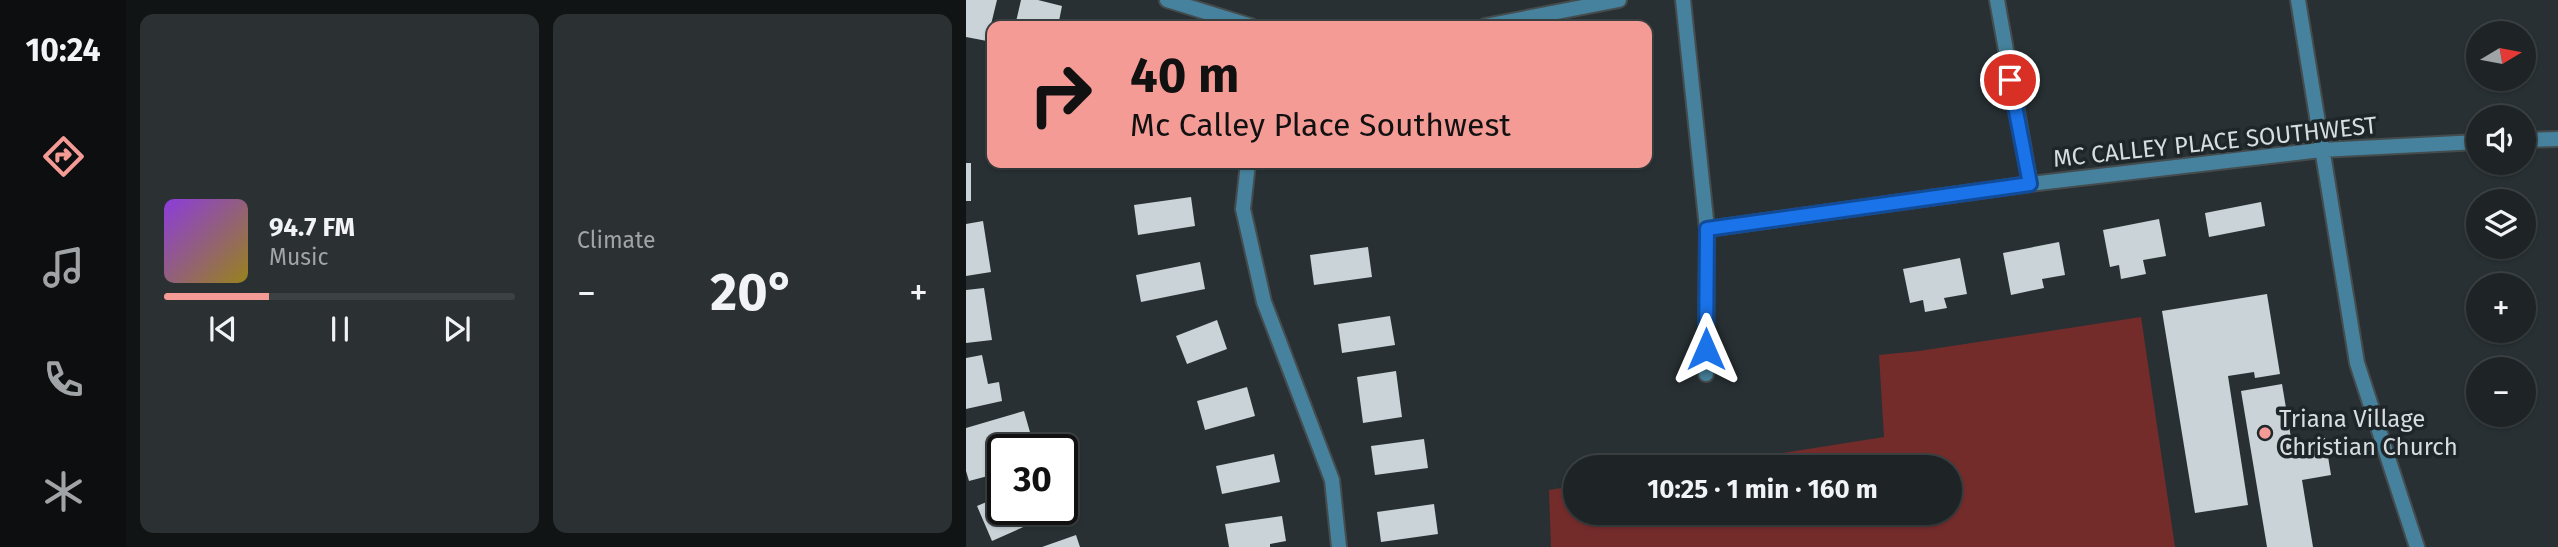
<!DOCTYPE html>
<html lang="en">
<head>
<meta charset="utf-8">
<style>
  body { margin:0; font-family:"Fira Sans",sans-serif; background:#2b3032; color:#f1f3f6; height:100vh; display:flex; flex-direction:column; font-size:26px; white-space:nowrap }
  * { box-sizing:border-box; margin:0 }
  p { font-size:23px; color:#a1a4a7 }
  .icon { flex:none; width:38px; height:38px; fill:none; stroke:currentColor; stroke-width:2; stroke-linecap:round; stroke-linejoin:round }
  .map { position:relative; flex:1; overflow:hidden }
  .sheet { display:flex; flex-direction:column; gap:14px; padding:14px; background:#101415; width:840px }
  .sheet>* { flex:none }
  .hud { position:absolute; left:21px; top:21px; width:665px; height:147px; border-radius:14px; box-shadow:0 2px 5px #0004,0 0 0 2px #3c4143; background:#f59b96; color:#111; overflow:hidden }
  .needle { width:46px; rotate:80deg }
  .fabs { position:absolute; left:1500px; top:21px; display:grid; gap:14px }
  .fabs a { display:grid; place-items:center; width:70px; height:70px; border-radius:50%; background:#1e2426; box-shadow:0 2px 5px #0004,0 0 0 2px #3c4143; font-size:35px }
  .speed { position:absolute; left:21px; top:434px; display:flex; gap:14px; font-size:35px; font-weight:700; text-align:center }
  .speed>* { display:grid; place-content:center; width:91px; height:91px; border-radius:50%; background:#1e2426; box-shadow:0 2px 5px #0004,0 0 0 2px #3c4143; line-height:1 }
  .speed .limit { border:4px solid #111; border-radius:10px; background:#fff; color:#111 }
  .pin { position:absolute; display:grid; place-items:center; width:60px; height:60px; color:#fff; margin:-30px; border:4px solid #fff; border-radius:50%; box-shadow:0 2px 7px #0007 }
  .me { position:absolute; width:77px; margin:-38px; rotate:0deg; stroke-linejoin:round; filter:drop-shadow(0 0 5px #0008) }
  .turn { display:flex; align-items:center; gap:24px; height:147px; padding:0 28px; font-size:32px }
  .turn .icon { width:91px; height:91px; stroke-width:2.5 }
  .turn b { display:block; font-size:49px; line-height:60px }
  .big { font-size:52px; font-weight:700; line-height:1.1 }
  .sheet .widget { flex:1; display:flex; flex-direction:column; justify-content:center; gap:10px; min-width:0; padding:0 24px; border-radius:14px; background:#2b3032 }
  .song { display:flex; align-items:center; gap:21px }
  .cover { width:84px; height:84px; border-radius:10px; background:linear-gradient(135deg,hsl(270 70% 55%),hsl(50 70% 35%)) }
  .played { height:7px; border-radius:4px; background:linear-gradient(90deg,#f59b96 30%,#3c4143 30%) }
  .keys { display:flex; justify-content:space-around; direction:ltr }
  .heat { display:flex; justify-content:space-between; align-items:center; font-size:38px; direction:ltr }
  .sheet .tiles { flex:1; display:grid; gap:14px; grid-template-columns:repeat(2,1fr) }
  .trip { position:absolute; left:597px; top:455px; width:399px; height:70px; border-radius:35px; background:#1e2426; box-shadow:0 2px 5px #0004,0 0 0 2px #3c4143; font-weight:700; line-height:70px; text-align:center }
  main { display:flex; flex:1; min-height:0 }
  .tab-bar { display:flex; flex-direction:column; width:126px; justify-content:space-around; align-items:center; background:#0c0e0f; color:#a1a4a7 }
  .tab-bar .icon { width:49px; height:49px }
  .tab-bar .active { color:#f59b96 }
  .tab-bar b { font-size:32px; color:#f1f3f6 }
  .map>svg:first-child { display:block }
</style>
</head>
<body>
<main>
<nav class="tab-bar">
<b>10:24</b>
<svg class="icon active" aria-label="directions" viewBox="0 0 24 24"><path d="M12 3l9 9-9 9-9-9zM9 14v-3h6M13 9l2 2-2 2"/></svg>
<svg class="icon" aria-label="music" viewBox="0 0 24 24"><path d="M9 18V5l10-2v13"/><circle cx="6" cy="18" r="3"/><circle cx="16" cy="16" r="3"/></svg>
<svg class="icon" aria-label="phone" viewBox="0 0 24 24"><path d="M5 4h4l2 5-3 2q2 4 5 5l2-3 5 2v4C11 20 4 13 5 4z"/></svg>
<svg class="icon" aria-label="climate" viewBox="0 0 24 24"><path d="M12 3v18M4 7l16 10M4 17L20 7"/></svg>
</nav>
<section class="sheet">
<div class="tiles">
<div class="widget">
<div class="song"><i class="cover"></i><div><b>94.7 FM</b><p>Music</p></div></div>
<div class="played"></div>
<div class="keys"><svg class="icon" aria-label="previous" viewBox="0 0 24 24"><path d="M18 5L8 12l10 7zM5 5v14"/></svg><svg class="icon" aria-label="pause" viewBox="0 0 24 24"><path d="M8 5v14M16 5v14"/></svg><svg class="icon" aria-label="next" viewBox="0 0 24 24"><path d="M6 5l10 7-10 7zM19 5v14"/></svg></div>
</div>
<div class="widget"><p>Climate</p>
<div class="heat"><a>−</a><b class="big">20°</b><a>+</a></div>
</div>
</div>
</section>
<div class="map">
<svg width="1592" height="547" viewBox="0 0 1592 547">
  <rect width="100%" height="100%" fill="#283033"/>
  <path fill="#742c2b" d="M1175,317L1209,547H585L583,490L609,486V513H984V467H727L918,437L913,355L953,351Z"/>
  <path fill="#c9d3d8" d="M0,0H31L21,41L0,37Z
    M55,0H72L96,6L92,26H49Z
    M0,163H5V201H0Z
    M225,197L229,226L172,235L168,205Z
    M1295,202L1299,226L1243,237L1239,213Z
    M1193,219L1200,256L1177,260L1180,274L1155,279L1153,265L1144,267L1137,230Z
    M17,221L25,272L0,276V224Z
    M1093,242L1099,275L1076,279L1078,288L1045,295L1037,253Z
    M402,247L406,277L348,285L344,255Z
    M994,258L1001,294L978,298L981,308L959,312L957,300L944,303L937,269Z
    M234,262L239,289L175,302L170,275Z
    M18,288L26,340L0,343V290Z
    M1301,294L1314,374L1289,378L1288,372L1262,376L1282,505L1229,513L1196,311Z
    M424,316L429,345L376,353L372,324Z
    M251,320L261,349L221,364L210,336Z
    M16,355L22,384L33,382L36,401L0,409V358Z
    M430,371L436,417L397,423L391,377Z
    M1316,384L1326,444L1359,438L1365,475L1336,480L1347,547H1301L1275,391Z
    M281,387L289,416L239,430L231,401Z
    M58,411L69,450H37V472L3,481L0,471V428Z
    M458,439L462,468L409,475L405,446Z
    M308,454L314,482L256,494L250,466Z
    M37,495V509H79L82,516L26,541L11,506Z
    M468,504L472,534L415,542L411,512Z
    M316,516L320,541L304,544V547H263L259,524Z
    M110,535L114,547H76Z"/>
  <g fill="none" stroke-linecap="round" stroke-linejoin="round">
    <g stroke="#444c4e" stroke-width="18">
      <path id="street" d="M201,0L285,26
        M717,0L741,229L740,374
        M1031,0L1064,184
        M1332,0L1391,363L1451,547
        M519,26L653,0
        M1558,140L1592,139
        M282,163L277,209L298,302L366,480L373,547
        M741,229L1064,184L1355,150L1512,142"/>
    </g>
    <use href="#street" stroke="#46829d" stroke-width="14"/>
  </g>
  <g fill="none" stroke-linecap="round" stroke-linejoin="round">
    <g stroke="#114b97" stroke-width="18">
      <path id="route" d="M740,349L741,229L1064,184L1044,80"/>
    </g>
    <use href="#route" stroke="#1a73e8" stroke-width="12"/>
  </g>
  <circle fill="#f59b96" stroke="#1e2629" stroke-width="2.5" cx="1299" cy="433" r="7"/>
  <g text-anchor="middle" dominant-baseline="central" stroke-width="7" stroke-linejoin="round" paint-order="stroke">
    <g font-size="24" fill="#d7dcde" stroke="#1e2629">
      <text transform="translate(1249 142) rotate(-6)">MC CALLEY PLACE SOUTHWEST</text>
    </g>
    <g font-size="24" fill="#d7dcde" stroke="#1e2629" text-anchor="start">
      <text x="1313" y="419">Triana Village<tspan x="1313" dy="28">Christian Church</tspan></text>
    </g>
  </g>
</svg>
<div class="fabs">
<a><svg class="needle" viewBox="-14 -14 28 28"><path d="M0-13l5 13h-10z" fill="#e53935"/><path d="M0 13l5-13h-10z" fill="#a1a4a7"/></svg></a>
<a><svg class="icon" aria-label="sound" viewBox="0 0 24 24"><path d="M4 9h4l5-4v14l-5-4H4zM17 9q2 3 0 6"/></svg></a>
<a><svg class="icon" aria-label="layers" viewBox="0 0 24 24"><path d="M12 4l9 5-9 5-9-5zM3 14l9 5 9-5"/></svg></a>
<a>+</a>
<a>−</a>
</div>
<div class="speed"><div class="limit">30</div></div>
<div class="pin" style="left:1044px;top:80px;background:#d93025"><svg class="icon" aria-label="arrive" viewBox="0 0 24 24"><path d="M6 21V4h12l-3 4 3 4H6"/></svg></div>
<svg class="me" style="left:740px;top:349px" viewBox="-20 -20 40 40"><path d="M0-17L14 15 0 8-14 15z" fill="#1a73e8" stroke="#fff" stroke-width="4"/></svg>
<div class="trip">10:25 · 1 min · 160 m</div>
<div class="hud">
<div class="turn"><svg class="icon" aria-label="right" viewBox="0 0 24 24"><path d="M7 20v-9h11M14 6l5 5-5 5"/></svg><div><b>40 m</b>Mc Calley Place Southwest</div></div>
</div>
</div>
</main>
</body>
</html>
